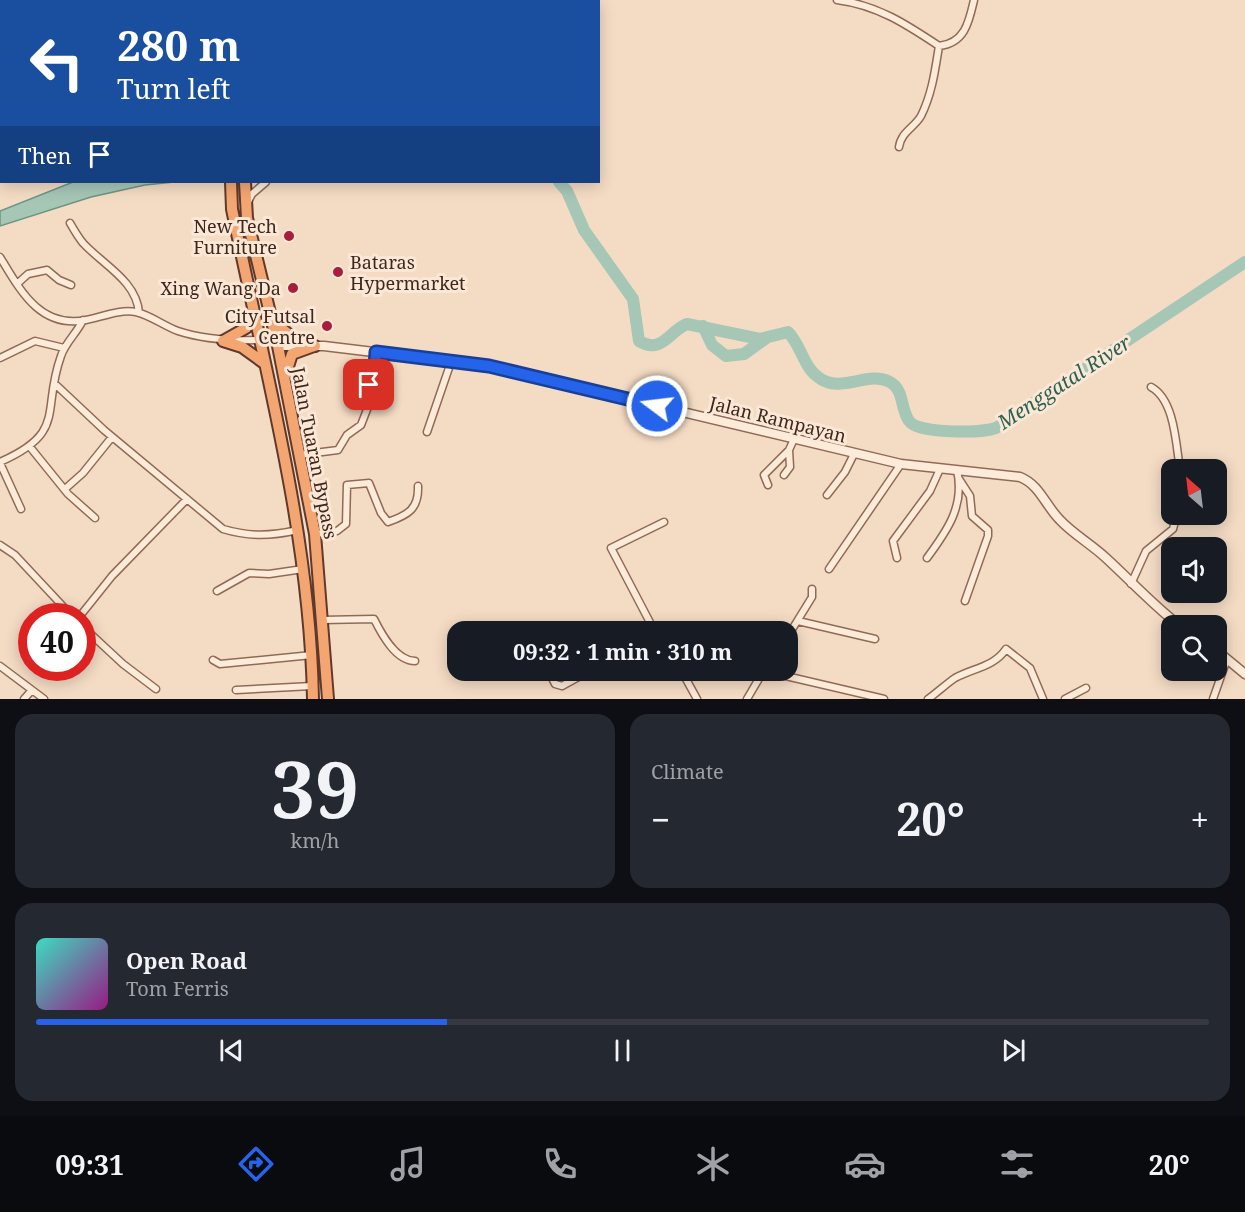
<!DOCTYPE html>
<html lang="en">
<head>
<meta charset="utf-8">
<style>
  body { margin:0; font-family:"Noto Serif",serif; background:#242831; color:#f1f3f6; height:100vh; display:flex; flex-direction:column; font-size:22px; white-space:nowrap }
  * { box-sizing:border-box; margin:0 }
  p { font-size:20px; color:#9ea1a6 }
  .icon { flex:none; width:33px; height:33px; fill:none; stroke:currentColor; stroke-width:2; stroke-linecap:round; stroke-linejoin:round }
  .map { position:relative; height:699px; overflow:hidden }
  .sheet { display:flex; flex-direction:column; gap:15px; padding:15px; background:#0d0f14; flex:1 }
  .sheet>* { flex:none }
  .banner { position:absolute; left:0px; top:0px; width:600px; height:183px; box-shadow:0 3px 15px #0003; background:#1a4fa0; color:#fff; overflow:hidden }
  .needle { width:39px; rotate:332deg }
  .controls { position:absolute; left:1161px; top:459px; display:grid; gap:12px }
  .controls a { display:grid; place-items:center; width:66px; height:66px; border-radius:12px; background:#171b24; box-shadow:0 3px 15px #0003; font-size:30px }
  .speed { position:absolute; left:18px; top:603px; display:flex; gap:12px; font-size:30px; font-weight:700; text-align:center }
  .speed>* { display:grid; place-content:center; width:78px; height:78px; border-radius:50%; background:#171b24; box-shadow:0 3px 15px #0003; line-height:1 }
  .speed .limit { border:9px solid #d22; background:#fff; color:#111 }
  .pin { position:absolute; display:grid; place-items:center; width:51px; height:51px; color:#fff; margin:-26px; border-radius:12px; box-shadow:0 3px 9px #0006 }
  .me { position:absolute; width:66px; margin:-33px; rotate:285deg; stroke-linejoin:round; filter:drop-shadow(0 0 4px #0008) }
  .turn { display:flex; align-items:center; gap:21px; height:126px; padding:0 18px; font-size:27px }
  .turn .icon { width:78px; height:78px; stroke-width:2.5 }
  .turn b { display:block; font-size:42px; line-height:51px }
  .then { display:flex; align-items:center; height:57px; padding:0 18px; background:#0003; gap:12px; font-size:22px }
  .big { font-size:45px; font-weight:700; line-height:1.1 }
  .sheet .card { flex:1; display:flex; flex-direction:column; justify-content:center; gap:9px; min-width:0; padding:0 21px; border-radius:18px; background:#242831 }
  .sheet .dial { align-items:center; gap:0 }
  .dial b { font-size:78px; line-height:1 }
  .song { display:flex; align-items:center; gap:18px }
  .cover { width:72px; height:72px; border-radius:9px; background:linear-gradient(135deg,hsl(170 70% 55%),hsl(310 70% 35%)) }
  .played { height:6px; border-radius:3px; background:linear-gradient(90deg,#2563eb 35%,#363941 35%) }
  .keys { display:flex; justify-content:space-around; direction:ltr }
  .heat { display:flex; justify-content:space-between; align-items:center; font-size:33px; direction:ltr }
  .sheet .tiles { flex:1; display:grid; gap:15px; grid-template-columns:1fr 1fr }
  .card:last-child { grid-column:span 2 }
  .trip { position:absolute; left:447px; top:621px; width:351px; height:60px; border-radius:18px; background:#171b24; box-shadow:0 3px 15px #0003; font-weight:700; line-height:60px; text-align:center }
  .dock { display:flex; height:96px; justify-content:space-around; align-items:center; background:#090b0e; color:#9ea1a6 }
  .dock .icon { width:42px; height:42px }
  .dock .selected { color:#2563eb }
  .dock b { font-size:27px; color:#f1f3f6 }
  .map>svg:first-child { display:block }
</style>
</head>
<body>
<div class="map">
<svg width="1245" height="699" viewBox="0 0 1245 699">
  <rect width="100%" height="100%" fill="#f4dbc4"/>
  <path fill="#a6c6b6" stroke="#6b9683" stroke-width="1.5" d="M73,182H174L145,185L91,197L0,226V211Z"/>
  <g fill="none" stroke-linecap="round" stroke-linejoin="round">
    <path stroke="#a6c6b6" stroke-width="12" d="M559,182L567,191L584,230L633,299L639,341C662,355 670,330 687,324L760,339L788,332C801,345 803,366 818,377C841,395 867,370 890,382C905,390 900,411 910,422C920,434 982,433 996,428L1245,262
      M703,326L712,345L726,356L744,354L765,339"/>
    <g stroke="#916a57" stroke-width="9">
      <path id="minor" d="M837,0C877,5 906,24 939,46C965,43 969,22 974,0
        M899,147C901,132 914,128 921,116C932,94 935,71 939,46
        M0,165H2
        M248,202L252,194L266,182
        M70,223C74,230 78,237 83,243C102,264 137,281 139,313
        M0,257C20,290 40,329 86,320C102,317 119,309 136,312C150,315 164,326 178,331C205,340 232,341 260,340
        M17,284L28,274L47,270L59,280L71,285
        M0,358L35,341L64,348
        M55,384L104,430L223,529C250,537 271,536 298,530
        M1151,387C1175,400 1176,445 1180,470
        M427,432L451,362
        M30,447L68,494L95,518
        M299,455L338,450L347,435L361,425L368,407L362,400L375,369L376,352
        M0,462C68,432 41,411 61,356C65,343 77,333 83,320
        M0,463L21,509
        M784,475L790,467L789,450
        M959,479L970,496L972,516L988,530V536L965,601
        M768,485L764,475L789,450L794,439
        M65,489L83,473L112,437
        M827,495L845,472L854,454
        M315,534L337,531L346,524L347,485L369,483L381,513L388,522C408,515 419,509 418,486
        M0,545L15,555L72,616
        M897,558L893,541L930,491L940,469
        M927,558C947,531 965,506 957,470
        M829,569L901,464
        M1131,584L1146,551L1173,529L1177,514
        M217,591L249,573L269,574L303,569
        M80,616L112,576L187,499
        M322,620L374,619C382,635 396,661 415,661
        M798,621L875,639
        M82,626L123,664L156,689
        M655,632L611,548L664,522
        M788,636L812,597V589
        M213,660L220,664L312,655
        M0,666L44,699
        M548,670L555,684L562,686L591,670
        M681,670L697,699
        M773,673L884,699
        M236,690L312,686
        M24,699L32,690
        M747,699L764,670
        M928,699C934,695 950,681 955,678C973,668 994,667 1006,649L1030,668L1043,699
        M1065,699L1086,688
        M1213,699L1227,659"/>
    </g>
    <g stroke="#916a57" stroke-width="11">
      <path id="tertiary" d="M278,346H324L489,366L901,464L1020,477C1040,485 1045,505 1060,520C1073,534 1091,544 1106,558C1131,581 1153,605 1180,626
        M1216,650L1245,674"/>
    </g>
    <g stroke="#5f392c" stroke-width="14">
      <path id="trunk" d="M189,0V2
        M202,0L203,2
        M231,182L232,209C265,372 310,533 313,699
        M245,182L247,218L278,346L315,534L328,699
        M272,321L292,337L315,346
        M223,341L242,347L264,363
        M223,341L246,328L253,311
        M285,376L292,354L314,346"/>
    </g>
    <use href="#minor" stroke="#fdebd9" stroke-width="6"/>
    <use href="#tertiary" stroke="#fdebd9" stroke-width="8"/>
    <use href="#trunk" stroke="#f4a672" stroke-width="10"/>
  </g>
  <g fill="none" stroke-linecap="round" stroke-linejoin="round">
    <g stroke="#184099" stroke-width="15">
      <path id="route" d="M369,385L375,369L376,352L489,366L657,406"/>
    </g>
    <use href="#route" stroke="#2563eb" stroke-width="10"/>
  </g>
  <g fill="#a81f3d" stroke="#fae7d5" stroke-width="2">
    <circle cx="289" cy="236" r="6"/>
    <circle cx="338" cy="272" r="6"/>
    <circle cx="293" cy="288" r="6"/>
    <circle cx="327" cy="326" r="6"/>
  </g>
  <g text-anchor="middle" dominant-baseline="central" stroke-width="6" stroke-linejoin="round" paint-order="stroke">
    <g font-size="18" fill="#3f271d" stroke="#fae7d5" text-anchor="end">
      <text x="277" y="226">New Tech<tspan x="277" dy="21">Furniture</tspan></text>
      <text x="350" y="262" text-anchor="start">Bataras<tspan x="350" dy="21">Hypermarket</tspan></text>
      <text x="281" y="288">Xing Wang Da</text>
      <text x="315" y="316">City Futsal<tspan x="315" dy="21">Centre</tspan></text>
    </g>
    <g font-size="18" fill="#3f271d" stroke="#fae7d5">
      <text transform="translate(778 419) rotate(14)">Jalan Rampayan</text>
      <text transform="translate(315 453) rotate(79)">Jalan Tuaran Bypass</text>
    </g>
    <g font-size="20" font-style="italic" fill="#2b6152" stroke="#fae7d5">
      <text transform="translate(1064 382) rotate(-33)">Menggatal River</text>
    </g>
  </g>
</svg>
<div class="controls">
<a><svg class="needle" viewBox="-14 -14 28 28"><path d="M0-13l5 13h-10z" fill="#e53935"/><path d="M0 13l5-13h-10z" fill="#9ea1a6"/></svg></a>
<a><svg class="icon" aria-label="sound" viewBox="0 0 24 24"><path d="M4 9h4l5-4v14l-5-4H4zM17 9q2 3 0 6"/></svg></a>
<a><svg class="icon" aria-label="search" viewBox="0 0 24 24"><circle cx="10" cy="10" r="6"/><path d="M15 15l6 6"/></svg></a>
</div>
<div class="speed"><div class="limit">40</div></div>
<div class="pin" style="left:369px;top:385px;background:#d93025"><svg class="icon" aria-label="arrive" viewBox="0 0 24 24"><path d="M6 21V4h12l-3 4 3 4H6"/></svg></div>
<svg class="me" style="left:657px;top:406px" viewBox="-20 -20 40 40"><circle r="17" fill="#2563eb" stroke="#fff" stroke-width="3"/><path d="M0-11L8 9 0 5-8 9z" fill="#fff"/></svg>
<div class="trip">09:32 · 1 min · 310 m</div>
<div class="banner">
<div class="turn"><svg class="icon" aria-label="left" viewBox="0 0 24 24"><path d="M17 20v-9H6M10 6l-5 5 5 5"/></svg><div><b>280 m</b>Turn left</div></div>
<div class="then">Then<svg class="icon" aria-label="arrive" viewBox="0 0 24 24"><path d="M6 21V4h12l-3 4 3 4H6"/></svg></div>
</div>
</div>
<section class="sheet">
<div class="tiles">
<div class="card dial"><b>39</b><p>km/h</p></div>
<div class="card"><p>Climate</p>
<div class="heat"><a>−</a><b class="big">20°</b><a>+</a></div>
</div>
<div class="card">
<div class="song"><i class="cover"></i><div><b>Open Road</b><p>Tom Ferris</p></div></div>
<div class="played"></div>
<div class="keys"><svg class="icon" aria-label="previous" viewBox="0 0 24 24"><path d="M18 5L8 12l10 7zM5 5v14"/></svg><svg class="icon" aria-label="pause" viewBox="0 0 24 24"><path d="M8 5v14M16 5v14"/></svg><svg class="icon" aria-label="next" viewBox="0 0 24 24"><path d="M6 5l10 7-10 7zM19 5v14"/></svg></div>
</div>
</div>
</section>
<nav class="dock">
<b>09:31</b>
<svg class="icon selected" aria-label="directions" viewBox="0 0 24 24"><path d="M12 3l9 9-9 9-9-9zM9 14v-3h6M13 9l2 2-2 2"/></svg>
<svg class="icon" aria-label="music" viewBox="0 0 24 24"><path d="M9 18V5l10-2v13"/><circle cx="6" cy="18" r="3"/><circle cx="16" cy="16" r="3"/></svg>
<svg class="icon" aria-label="phone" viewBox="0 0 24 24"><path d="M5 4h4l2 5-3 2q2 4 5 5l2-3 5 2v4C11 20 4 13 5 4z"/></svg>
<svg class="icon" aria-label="climate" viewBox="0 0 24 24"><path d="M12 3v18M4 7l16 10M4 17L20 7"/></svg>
<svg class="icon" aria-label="car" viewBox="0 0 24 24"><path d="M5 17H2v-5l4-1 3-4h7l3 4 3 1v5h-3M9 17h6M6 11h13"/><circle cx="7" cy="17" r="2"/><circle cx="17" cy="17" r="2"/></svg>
<svg class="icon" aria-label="filters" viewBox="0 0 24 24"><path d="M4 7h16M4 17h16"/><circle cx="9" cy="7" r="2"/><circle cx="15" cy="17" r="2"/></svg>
<b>20°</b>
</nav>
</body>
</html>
